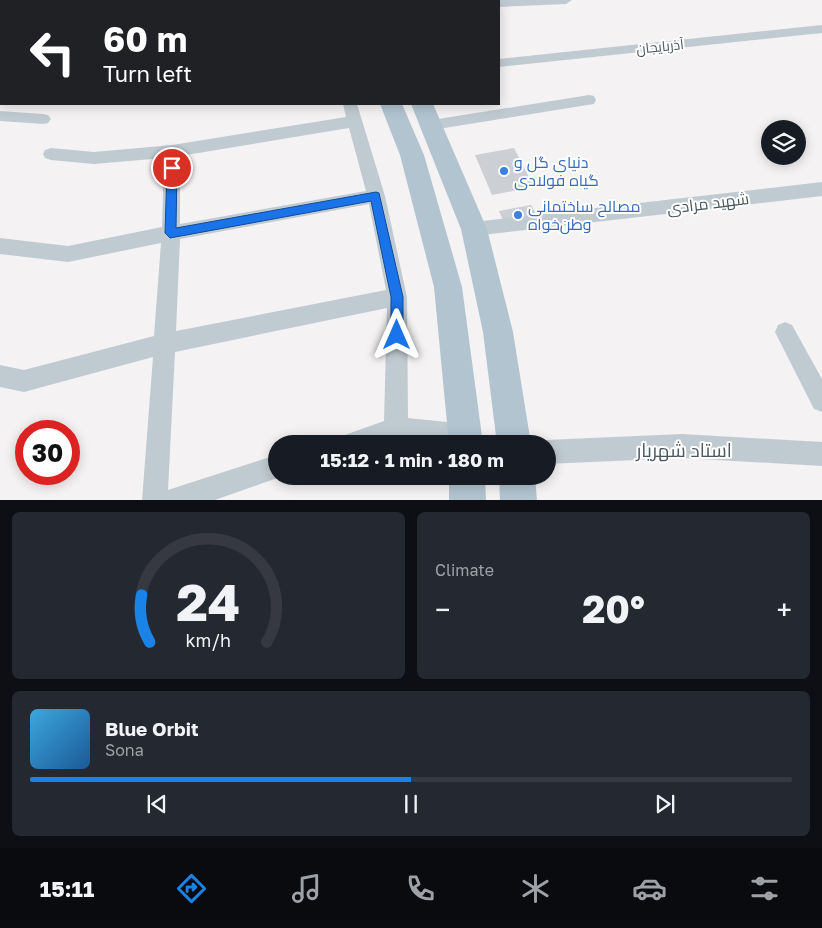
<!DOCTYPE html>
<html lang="en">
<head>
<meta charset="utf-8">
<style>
  body { margin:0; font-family:"Golos Text",Cairo,sans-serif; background:#242831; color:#f1f3f6; height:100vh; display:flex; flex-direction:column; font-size:19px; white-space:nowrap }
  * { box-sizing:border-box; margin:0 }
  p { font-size:16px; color:#9ea1a6 }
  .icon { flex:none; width:28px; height:28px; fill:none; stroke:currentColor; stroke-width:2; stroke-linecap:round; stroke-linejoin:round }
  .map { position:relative; height:500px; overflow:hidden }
  .panel { display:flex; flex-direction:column; gap:12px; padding:12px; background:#0d0f14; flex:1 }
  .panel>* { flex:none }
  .top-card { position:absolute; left:0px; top:0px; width:500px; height:105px; box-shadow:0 2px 12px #0003; background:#202124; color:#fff; overflow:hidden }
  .buttons { position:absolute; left:761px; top:120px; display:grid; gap:10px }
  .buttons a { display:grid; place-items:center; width:45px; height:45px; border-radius:50%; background:#171b24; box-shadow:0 2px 12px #0003; font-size:25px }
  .speed { position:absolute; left:15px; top:420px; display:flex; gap:10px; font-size:25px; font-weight:700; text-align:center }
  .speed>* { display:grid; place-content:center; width:65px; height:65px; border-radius:50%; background:#171b24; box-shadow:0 2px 12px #0003; line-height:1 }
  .speed .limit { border:8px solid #d22; background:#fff; color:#111 }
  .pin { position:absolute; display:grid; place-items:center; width:42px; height:42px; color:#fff; margin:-21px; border:2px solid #fff; border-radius:50%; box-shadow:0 1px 5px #0007 }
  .me { position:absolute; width:55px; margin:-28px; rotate:0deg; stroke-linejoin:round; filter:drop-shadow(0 0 4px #0008) }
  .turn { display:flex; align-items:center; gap:18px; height:105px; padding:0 20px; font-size:22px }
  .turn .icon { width:65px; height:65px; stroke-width:2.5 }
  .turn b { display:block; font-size:35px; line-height:42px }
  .big { font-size:38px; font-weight:700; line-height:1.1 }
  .panel .card { flex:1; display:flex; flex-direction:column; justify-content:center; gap:8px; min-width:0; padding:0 18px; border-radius:8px; background:#242831 }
  .panel .dial { align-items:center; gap:0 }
  .dial svg { height:130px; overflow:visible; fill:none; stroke:#363941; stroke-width:7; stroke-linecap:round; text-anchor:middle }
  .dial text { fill:#f1f3f6; stroke:none }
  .song { display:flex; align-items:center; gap:15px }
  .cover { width:60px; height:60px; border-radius:8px; background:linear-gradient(135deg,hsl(200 70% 55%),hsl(210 70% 35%)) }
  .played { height:5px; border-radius:2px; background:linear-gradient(90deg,#1a83e7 50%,#363941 50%) }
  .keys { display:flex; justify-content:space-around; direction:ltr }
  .heat { display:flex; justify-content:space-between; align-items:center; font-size:28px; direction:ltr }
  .panel .tiles { flex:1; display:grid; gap:12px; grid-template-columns:1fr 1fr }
  .card:last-child { grid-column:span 2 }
  .trip { position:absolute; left:268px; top:435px; width:288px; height:50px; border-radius:25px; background:#171b24; box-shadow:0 2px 12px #0003; font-weight:700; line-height:50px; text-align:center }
  .menu { display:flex; height:80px; justify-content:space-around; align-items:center; background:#090b0e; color:#9ea1a6 }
  .menu .icon { width:35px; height:35px }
  .menu .on { color:#1a83e7 }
  .menu b { font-size:22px; color:#f1f3f6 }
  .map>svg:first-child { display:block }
</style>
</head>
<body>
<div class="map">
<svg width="822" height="501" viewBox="0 0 822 501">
  <rect width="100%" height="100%" fill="#f4f2f2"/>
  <path fill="#ccd0d4" d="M514,148L534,187L492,195L475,155Z
    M531,205L539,219L510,224L502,218L499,211Z"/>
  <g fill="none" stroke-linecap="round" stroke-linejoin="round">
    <path fill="#c0cbd1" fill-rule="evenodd" d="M80,0H111L112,1H81Z
      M308,0H320V1H308Z
      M495,0H572L566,4L499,7V1Z
      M822,25V33L499,67V59Z
      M0,45H1V53H0Z
      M589,95L594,96L596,100L594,104L432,130L427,129L424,125L427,121L432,120Z
      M343,104H357L385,196L407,297L408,418L466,424L474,428L478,436L475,444H426L396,441L387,444H338L342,436L384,421L387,308L175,352L168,490L276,455V476H283L212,501H142L153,357L24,392L0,387V365L24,370L154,336L161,243L68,262L0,254V238L68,246L162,227L164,158L94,164L51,160L45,158L43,154L45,150L51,148L94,152L172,145L346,117ZM349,128L366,191L180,224V156ZM369,204L386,290L176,331L180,239Z
      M0,111L43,114L48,115L51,119L48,123L43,124L0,121Z
      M822,182V196L474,236L468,234L465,229L468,224L474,222Z
      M785,322L792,325L822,379V412L814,409L775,332L778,325Z
      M682,434L822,442V466L682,458L546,464V444H537L546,440Z"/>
    <path fill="#b2c4d0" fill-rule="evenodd" d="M339,0H357V1H339Z
      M364,0H382L383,1H365Z
      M380,104H402L424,155L462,287L483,444H449L434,287L400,155Z
      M411,104H433L487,229L513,332L531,444H497L483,332L461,229Z
      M449,476H485L486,501H449Z
      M499,476H535L537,501H500Z"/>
  </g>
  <path fill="#1a73e8" stroke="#114b97" d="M172,164L177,168L176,228L376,192L379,193L403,297V335L401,339L397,341L393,339L391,335V297L371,201L170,238L165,233L167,168Z"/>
  <g fill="#3f7fe0" stroke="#fff" stroke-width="2">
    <circle cx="504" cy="171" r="5"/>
    <circle cx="518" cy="215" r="5"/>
  </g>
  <g text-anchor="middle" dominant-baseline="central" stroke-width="4" stroke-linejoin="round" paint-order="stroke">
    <g font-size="14" fill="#4a5760" stroke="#fff">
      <text transform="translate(660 46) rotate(-6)">آذربایجان</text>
    </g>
    <g font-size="16" fill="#366cbe" stroke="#fff" text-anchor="start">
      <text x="514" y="162">دنیای گل و<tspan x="514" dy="18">گیاه فولادی</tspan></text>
      <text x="528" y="206">مصالح ساختمانی<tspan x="528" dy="18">وطن‌خواه</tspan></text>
    </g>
    <g font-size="16" fill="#4a5760" stroke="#fff">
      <text transform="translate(708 203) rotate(-7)">شهید مرادی</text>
    </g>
    <g font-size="19" fill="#4a5760" stroke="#fff">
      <text x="684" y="449">استاد شهریار</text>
    </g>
  </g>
</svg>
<div class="buttons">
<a><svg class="icon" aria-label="layers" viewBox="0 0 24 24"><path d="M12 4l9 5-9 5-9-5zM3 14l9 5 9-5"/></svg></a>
</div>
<div class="speed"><div class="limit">30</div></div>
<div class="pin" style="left:172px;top:168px;background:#d93025"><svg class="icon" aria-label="arrive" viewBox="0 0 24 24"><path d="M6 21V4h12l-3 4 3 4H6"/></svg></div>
<svg class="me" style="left:397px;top:335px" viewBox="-20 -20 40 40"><path d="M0-17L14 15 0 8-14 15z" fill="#1a73e8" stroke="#fff" stroke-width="4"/></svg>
<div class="trip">15:12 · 1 min · 180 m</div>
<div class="top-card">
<div class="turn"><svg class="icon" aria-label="left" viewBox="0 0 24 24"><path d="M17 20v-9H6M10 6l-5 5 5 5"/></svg><div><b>60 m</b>Turn left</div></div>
</div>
</div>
<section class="panel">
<div class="tiles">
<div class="card dial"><svg viewBox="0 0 100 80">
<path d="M14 69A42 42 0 1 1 86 69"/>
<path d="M14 69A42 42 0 0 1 9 40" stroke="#1a83e7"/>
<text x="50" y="56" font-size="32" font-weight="700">24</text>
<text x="50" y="72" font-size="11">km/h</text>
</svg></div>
<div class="card"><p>Climate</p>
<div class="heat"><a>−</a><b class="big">20°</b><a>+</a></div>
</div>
<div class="card">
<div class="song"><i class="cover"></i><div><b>Blue Orbit</b><p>Sona</p></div></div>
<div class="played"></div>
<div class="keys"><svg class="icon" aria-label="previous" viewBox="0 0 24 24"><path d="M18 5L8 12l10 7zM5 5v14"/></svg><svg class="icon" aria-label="pause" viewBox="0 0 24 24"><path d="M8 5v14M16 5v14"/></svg><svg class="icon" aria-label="next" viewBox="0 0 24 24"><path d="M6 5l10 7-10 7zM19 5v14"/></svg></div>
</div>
</div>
</section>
<nav class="menu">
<b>15:11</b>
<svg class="icon on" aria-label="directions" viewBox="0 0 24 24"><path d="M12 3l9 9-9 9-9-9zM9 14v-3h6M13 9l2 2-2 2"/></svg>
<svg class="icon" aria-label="music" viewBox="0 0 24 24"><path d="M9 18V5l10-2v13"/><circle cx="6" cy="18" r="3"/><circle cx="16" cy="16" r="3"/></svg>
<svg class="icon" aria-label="phone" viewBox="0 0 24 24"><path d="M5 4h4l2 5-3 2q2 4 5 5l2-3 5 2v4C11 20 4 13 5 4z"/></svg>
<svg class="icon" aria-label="climate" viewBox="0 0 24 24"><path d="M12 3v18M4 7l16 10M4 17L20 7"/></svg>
<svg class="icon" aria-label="car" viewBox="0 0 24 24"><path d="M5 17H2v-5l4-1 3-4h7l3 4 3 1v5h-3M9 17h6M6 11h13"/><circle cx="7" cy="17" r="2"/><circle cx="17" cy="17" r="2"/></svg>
<svg class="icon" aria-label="filters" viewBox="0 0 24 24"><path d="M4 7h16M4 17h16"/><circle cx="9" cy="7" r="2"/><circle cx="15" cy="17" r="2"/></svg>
</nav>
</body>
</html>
